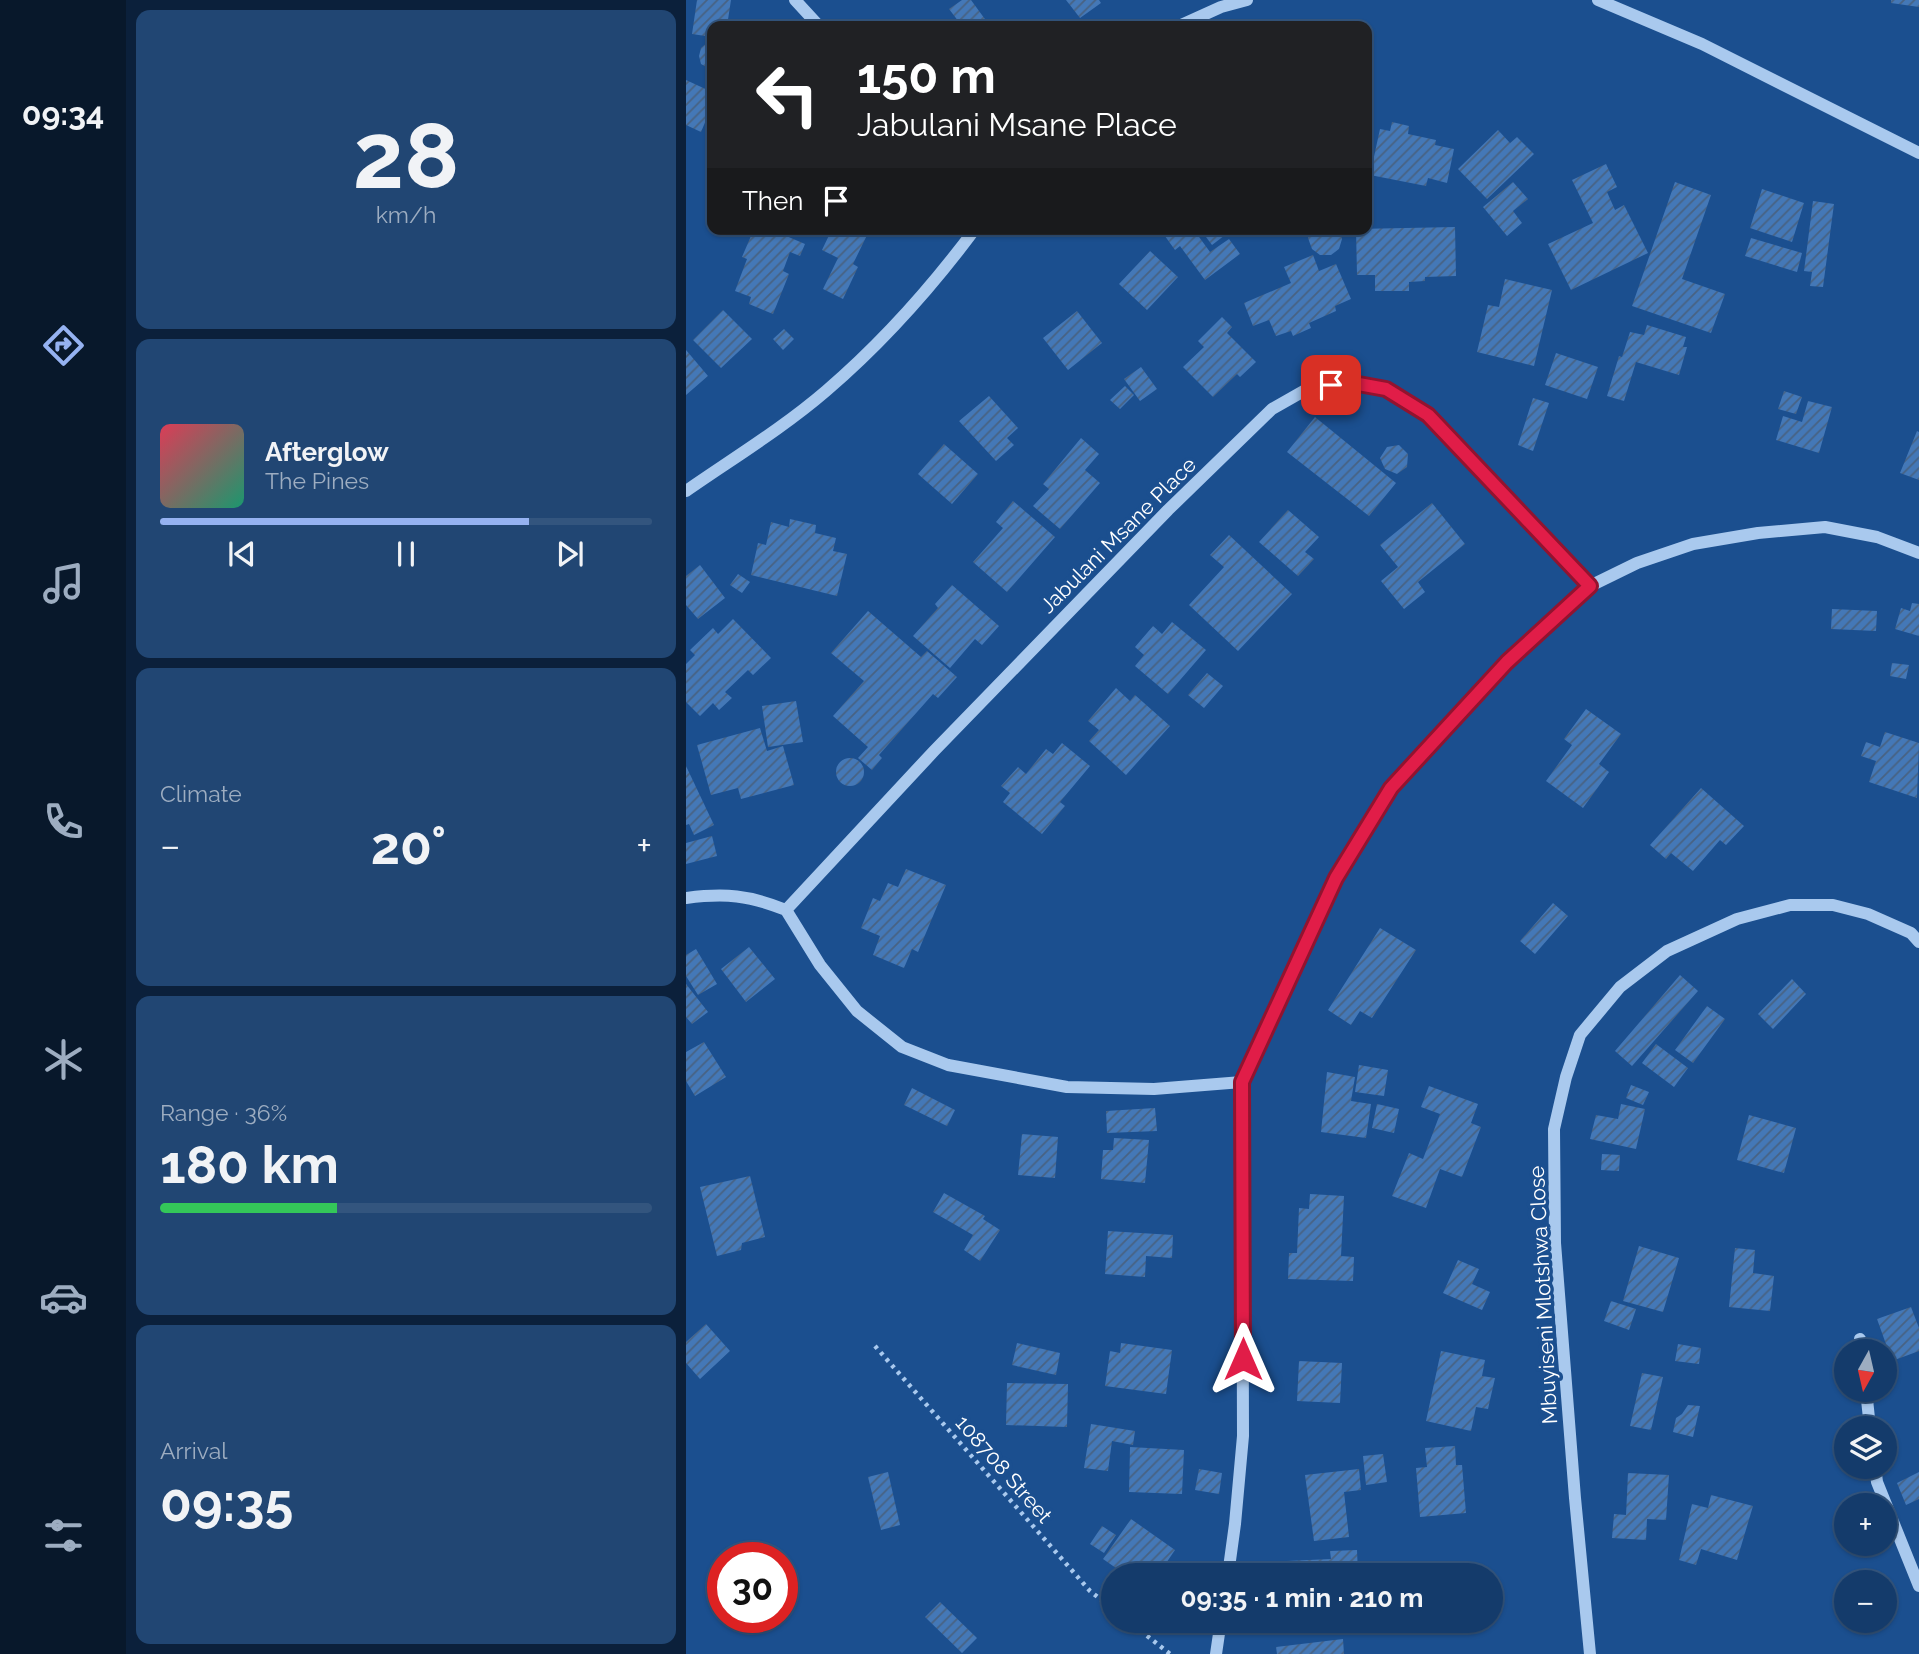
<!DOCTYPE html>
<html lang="en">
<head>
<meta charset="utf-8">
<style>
  body { margin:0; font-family:Raleway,sans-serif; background:#214673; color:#f1f3f6; height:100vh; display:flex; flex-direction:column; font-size:26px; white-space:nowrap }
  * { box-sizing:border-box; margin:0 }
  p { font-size:23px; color:#9dadc1 }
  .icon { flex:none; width:38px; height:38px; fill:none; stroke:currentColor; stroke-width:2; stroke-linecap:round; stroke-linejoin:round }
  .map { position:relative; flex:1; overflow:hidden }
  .panel { display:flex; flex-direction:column; gap:10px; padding:10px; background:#0b203b; width:560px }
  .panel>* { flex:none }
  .hud { position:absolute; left:21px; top:21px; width:665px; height:214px; border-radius:14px; box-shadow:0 2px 5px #0004,0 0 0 2px #33557e; background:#202124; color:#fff; overflow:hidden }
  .needle { width:46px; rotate:188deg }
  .controls { position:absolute; left:1148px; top:1339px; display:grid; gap:14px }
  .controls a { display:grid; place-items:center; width:63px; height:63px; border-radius:50%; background:#143b6b; box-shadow:0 2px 5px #0004,0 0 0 2px #33557e; font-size:35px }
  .speed { position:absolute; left:21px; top:1542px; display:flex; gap:14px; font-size:35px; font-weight:700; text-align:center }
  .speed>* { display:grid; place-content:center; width:91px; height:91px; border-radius:50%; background:#143b6b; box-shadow:0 2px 5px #0004,0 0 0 2px #33557e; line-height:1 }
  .speed .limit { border:10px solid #d22; background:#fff; color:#111 }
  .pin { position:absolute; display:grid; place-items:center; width:60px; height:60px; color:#fff; margin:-30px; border-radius:14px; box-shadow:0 4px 10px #0006 }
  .me { position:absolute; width:77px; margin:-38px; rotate:0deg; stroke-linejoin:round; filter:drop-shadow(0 0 5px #0008) }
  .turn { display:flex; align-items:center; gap:24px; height:147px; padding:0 35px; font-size:32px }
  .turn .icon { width:91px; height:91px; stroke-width:2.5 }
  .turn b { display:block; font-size:49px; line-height:60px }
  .then { display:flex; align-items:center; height:66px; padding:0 35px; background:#0003; gap:14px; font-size:26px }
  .big { font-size:52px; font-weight:700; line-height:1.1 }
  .panel .card { flex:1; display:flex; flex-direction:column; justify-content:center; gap:10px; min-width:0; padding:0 24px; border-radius:14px; background:#214673 }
  .panel .dial { align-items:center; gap:0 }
  .dial b { font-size:91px; line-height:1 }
  .song { display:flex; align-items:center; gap:21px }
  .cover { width:84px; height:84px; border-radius:10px; background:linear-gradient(135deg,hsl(350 70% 55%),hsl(160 70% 35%)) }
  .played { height:7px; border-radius:4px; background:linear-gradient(90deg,#95b2f1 75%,#33557e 75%) }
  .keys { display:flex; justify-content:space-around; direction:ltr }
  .heat { display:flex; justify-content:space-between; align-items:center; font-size:38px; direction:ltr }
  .charge { height:10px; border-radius:5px; background:linear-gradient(90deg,#34c759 36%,#33557e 0) }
  .trip { position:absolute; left:415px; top:1563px; width:402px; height:70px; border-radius:35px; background:#143b6b; box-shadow:0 2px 5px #0004,0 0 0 2px #33557e; font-weight:700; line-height:70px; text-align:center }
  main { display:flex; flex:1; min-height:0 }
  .menu { display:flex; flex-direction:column; width:126px; justify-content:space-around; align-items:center; background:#08182b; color:#9dadc1 }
  .menu .icon { width:49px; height:49px }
  .menu .selected { color:#95b2f1 }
  .menu b { font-size:32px; color:#f1f3f6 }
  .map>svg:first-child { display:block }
</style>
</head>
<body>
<main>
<nav class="menu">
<b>09:34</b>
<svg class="icon selected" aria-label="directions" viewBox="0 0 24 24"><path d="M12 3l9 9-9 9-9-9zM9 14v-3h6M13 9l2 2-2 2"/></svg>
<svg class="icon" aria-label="music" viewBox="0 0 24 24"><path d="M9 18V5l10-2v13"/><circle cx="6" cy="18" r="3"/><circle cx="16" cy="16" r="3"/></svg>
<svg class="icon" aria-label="phone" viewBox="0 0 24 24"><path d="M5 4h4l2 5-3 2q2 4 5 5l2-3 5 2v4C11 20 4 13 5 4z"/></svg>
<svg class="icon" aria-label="climate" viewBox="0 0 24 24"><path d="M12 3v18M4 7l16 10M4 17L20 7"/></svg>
<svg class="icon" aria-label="car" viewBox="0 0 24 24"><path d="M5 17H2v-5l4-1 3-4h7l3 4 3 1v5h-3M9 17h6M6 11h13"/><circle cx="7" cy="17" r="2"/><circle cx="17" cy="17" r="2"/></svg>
<svg class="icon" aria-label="filters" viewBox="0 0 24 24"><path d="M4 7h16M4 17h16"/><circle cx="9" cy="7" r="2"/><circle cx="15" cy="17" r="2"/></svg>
</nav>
<section class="panel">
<div class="card dial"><b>28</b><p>km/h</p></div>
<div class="card">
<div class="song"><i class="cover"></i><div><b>Afterglow</b><p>The Pines</p></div></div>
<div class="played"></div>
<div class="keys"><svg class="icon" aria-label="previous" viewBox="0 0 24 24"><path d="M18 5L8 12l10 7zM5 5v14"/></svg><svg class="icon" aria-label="pause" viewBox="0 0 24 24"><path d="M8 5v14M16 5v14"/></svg><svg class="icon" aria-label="next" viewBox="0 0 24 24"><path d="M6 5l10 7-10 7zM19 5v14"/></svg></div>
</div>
<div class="card"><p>Climate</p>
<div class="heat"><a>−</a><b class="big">20°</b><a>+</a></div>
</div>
<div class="card"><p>Range · 36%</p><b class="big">180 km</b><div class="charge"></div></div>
<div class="card"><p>Arrival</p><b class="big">09:35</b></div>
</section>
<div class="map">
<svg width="1233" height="1654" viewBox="0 0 1233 1654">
  <defs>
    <pattern id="building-hatch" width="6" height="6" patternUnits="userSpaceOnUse" patternTransform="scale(1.75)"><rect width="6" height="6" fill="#4478b7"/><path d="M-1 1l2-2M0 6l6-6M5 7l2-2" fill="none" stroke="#486282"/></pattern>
  </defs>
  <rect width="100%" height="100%" fill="#1b4f8f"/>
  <path fill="url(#building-hatch)" d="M11,0H45L41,26H26V37L6,34Z
    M276,0H285L304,26H276L263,9Z
    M380,0H413L415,3L394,18Z
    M1205,0H1233V7L1205,3Z
    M22,42H26V70L15,64L13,56L15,48Z
    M0,80L26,92V106L15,132L0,125Z
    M706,122L723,126L722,134L750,140L749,145L768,149L761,183L742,178L740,186L684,175L694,129L704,131Z
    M812,130L824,143L831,137L848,154L801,199L772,169Z
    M920,164L931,187L921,192L929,210L938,205L962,253L885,290L862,244L907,223L886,180Z
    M827,182L842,199L827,211L836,223L821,236L797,207Z
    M989,182L1025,195L996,279L1039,294L1025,333L946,306Z
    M1076,189L1118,203L1106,242L1064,228Z
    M1127,201L1148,204L1137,287L1124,286L1126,272L1118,271Z
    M769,227L770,276L739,277V281L723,282V291H689V275H671L670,229Z
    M68,229H84L119,244L114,256L104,252L97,271L103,274L87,314L63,304L65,297L49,291L61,259L56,257Z
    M146,229H184L167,264L172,267L157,299L137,289L152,258L136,250Z
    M481,229H499L503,234L508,230L524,252L543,239L554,254L519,280L494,246L489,250L476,232Z
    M514,229H547L526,245Z
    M625,229H653L656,239L653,249L645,255H634L626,249L622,238Z
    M1065,238L1116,253L1111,272L1059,256Z
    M464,251L492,277L461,310L433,284Z
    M627,255L633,271L650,264L665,299L649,306L650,311L623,323L625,328L607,336L605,331L590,336L583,320L567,326L558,303L605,283L598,267Z
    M819,279L866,290L848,366L791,352L802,305L813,307Z
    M37,310L66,339L35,368L7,340Z
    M391,311L416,343L382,370L357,338Z
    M536,317L546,327L541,333L570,362L554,377L551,374L527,397L497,367L518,347L512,341Z
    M961,325L1000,337L997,347H1001L993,375L950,362L938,401L921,396L933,356L936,357L944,332L958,335Z
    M98,329L108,339L97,350L87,339Z
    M0,350L22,376L0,395Z
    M870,353L912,367L901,399L859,385Z
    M455,367L471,389L454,401L438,379Z
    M439,386L448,395L434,409L424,400Z
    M1098,391L1116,397L1110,414L1092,409Z
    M303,396L332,428L321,438L328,445L310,461L273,421Z
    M847,398L863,403L847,451L832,445Z
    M1122,401L1146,407L1133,453L1090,440L1097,416L1116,422Z
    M629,417L710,483L683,516L601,452Z
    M1231,431L1233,432V480L1214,473Z
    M395,438L413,454L399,470L414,483L374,529L347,506L363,489L357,484Z
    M258,444L292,474L266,504L232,474Z
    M713,445L722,454L721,467L711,474L699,469L694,458L701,447Z
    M327,501L369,537L321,592L287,562L317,528L310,522Z
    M746,503L779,544L732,582L739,592L718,609L695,581L712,567L694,545Z
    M602,510L633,537L619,552L628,559L612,576L573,542Z
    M104,519L130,525L129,533L150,538L147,551L161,554L151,596L65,575L72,543L80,545L85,522L103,527Z
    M543,535L606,594L552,651L503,605L538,567L524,555Z
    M14,565L39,598L12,619L0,605V576Z
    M52,574L64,582L56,593L44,585Z
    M266,585L313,626L296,645L289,639L264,668L227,636L252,608L249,604Z
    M1226,603L1233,604V636L1209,629L1215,608L1224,611Z
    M1146,609L1191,611L1190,631L1145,629Z
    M182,611L235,657L241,651L271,677L252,698L247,694L193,755L196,758L186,770L172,758L182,747L147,716L178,681L145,653Z
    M47,619L85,658L67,675L62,670L39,692L46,698L33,710L27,703L14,716L0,702V664L9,655L4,650L27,628L32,634Z
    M486,622L520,650L482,694L449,666L458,655L449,647L467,626L476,634Z
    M1206,663L1223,665L1220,679L1204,676Z
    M521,673L537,686L518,708L502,695Z
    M430,688L444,701L449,695L484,726L440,775L403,741L413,730L402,721Z
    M110,701L117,742L82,747L76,706Z
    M900,709L935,734L913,764L923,772L897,808L860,781L886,745L878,739Z
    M74,728L81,751L97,746L108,785L55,799L52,788L25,795L11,745Z
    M1199,732L1233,743L1231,798L1183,782L1190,761L1175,756L1180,742L1194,747Z
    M376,743L404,766L374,802L379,806L356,834L317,802L324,793L315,786L332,767L340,774L360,749L367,754Z
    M150 772a14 14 0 1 1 28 0a14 14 0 1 1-28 0Z
    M0,766L28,825L8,835L3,824L0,825Z
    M1015,788L1058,826L1040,845L1034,840L1007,871L985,853L980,859L964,845Z
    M26,836L31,856L0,864V843Z
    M220,869L260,885L232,952L226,949L218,968L187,955L194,936L175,928L187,898L194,901L202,883L212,887Z
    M867,903L882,916L849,954L834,941Z
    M694,928L730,950L686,1018L674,1011L665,1025L642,1010Z
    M63,947L89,979L60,1002L35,969Z
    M10,949L31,984L12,995L0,976V955Z
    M994,975L1012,991L946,1066L929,1051Z
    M1106,979L1120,994L1087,1029L1072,1014Z
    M0,984L22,1012L6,1024L0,1017Z
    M1021,1006L1039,1019L1007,1063L989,1050Z
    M18,1042L40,1077L9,1096L0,1081V1052Z
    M970,1044L1002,1068L988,1087L956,1063Z
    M673,1065L702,1070L698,1096L669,1092Z
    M641,1072L669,1077L665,1101L685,1104L680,1138L635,1132Z
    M945,1085L963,1092L957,1105L940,1098Z
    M743,1086L792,1104L785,1123L795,1127L776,1177L754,1169L740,1208L706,1196L723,1153L737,1159L754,1114L735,1107Z
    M226,1088L269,1110L261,1126L218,1105Z
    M691,1104L713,1109L708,1133L686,1128Z
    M935,1104L959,1109L950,1149L904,1139L910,1115L932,1119Z
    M469,1108L471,1131L421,1133L420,1111Z
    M1063,1115L1110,1128L1098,1173L1051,1160Z
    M336,1134L372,1137L369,1178L332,1175Z
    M428,1138L463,1140L459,1183L415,1179L417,1150H427Z
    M916,1154L934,1155L933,1171L915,1170Z
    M64,1176L79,1237L56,1243L55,1250L31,1256L14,1187Z
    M258,1193L299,1216L297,1219L314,1230L294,1261L278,1250L287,1235L247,1212Z
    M624,1194L658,1196L655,1256L668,1257L667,1281L602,1279L603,1253H611L613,1208L623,1209Z
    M422,1231L487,1235L486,1258L460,1256L459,1277L419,1274Z
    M953,1246L993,1258L977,1312L937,1301Z
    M1049,1248L1069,1250L1067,1273L1088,1276L1084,1311L1043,1307Z
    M772,1260L793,1269L786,1284L804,1292L796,1310L757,1293Z
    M925,1301L950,1309L943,1330L918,1321Z
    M1225,1307L1233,1328V1351L1206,1361L1191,1319Z
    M20,1324L44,1351L14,1379L0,1363V1342Z
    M331,1343L374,1353L370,1375L326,1365Z
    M435,1343L486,1350L480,1394L419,1386L424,1351L434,1353Z
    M992,1344L1015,1348L1013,1364L989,1361Z
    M755,1351L799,1360L796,1376L809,1378L802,1409L790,1407L785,1431L740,1421Z
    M613,1361L656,1363L654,1403L611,1401Z
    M956,1373L977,1377L965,1430L944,1426Z
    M321,1383L382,1384L381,1427L320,1425Z
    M1002,1405L1014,1406L1007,1437L987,1432L990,1418L996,1414Z
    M405,1424L449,1431L447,1445L426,1441L422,1471L398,1468Z
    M769,1446L770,1465H776L780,1513L734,1517L730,1468L741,1467L739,1448Z
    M444,1447L498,1450L496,1494L443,1492Z
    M697,1454L701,1482L680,1485L677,1456Z
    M513,1469L536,1473L533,1494L509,1490Z
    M673,1469L675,1490L658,1492L663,1537L628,1541L619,1475Z
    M202,1472L214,1525L195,1530L182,1477Z
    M1233,1472V1499L1220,1505L1211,1483Z
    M942,1473L983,1475L980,1520L961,1519L960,1540L926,1538L928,1514L940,1515Z
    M1025,1495L1067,1506L1051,1560L1015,1549L1010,1565L993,1560L1006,1504L1022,1508Z
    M445,1519L489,1550L472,1575H440L417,1559Z
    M416,1526L430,1535L418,1553L404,1544Z
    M671,1550L672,1575H582L581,1562L645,1559L644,1551Z
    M254,1602L291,1638L276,1653L239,1617Z
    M610,1620H647V1624L610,1626Z
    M657,1639L658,1654H591L590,1647Z"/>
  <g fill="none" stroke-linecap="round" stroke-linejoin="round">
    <path stroke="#a9c9ee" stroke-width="4.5" stroke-dasharray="3.5 5" stroke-linecap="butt" d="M189,1346L404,1591L427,1609
      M441,1620L484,1654"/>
    <path stroke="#a9c9ee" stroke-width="12" d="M109,0L133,26
      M912,0L1016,44L1233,153
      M493,26L535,7L561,0
      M0,491C46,459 97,428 140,391C196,343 245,288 289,229
      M0,898C39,893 63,895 100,910
      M100,910L248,751L482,510L586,409L623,388L667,383L700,389L742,415L904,586
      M100,910L134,965L171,1011L216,1047L262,1065L381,1087L468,1089L556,1082
      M1174,1339L1175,1351
      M1180,1390L1184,1428
      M1189,1466L1191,1482L1233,1586
      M542,1575L549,1524L557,1436L556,1082L650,878L705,788L821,662L904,586L951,563L1007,544L1072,533L1139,527L1191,537L1233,553
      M530,1654L535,1620
      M904,1654L889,1498L869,1243L868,1129L880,1077L894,1035L934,987L981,951L1051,919L1104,905H1147L1182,914L1225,933L1233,942"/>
  </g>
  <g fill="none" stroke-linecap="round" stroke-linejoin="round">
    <g stroke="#92132f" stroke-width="18">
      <path id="route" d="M557,1359L556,1082L650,878L705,788L821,662L904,586L742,415L700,389L667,383L645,385"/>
    </g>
    <use href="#route" stroke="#e11d48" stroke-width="12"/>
  </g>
  <g text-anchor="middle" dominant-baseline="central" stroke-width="7" stroke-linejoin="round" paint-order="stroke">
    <g font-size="21" fill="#fff" stroke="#1b4f8f">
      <text transform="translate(432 535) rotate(-45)">Jabulani Msane Place</text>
      <text transform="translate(857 1295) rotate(-93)">Mbuyiseni Mlotshwa Close</text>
      <text transform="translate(318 1469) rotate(49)">108708 Street</text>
    </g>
  </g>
</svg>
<div class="controls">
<a><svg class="needle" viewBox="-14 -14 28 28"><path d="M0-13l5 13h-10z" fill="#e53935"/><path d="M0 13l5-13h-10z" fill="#9dadc1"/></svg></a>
<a><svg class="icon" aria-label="layers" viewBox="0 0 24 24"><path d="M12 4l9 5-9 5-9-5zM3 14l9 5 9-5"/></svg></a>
<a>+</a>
<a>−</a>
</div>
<div class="speed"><div class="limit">30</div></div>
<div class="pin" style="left:645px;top:385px;background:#d93025"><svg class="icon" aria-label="arrive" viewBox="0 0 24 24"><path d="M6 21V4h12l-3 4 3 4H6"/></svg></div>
<svg class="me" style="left:557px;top:1359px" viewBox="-20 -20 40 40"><path d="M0-17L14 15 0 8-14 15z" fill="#e11d48" stroke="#fff" stroke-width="4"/></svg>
<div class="trip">09:35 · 1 min · 210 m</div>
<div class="hud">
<div class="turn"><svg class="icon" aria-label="left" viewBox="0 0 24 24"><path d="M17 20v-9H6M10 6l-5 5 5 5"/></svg><div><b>150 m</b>Jabulani Msane Place</div></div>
<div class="then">Then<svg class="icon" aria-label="arrive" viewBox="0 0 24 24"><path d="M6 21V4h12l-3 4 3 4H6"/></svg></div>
</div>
</div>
</main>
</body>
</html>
